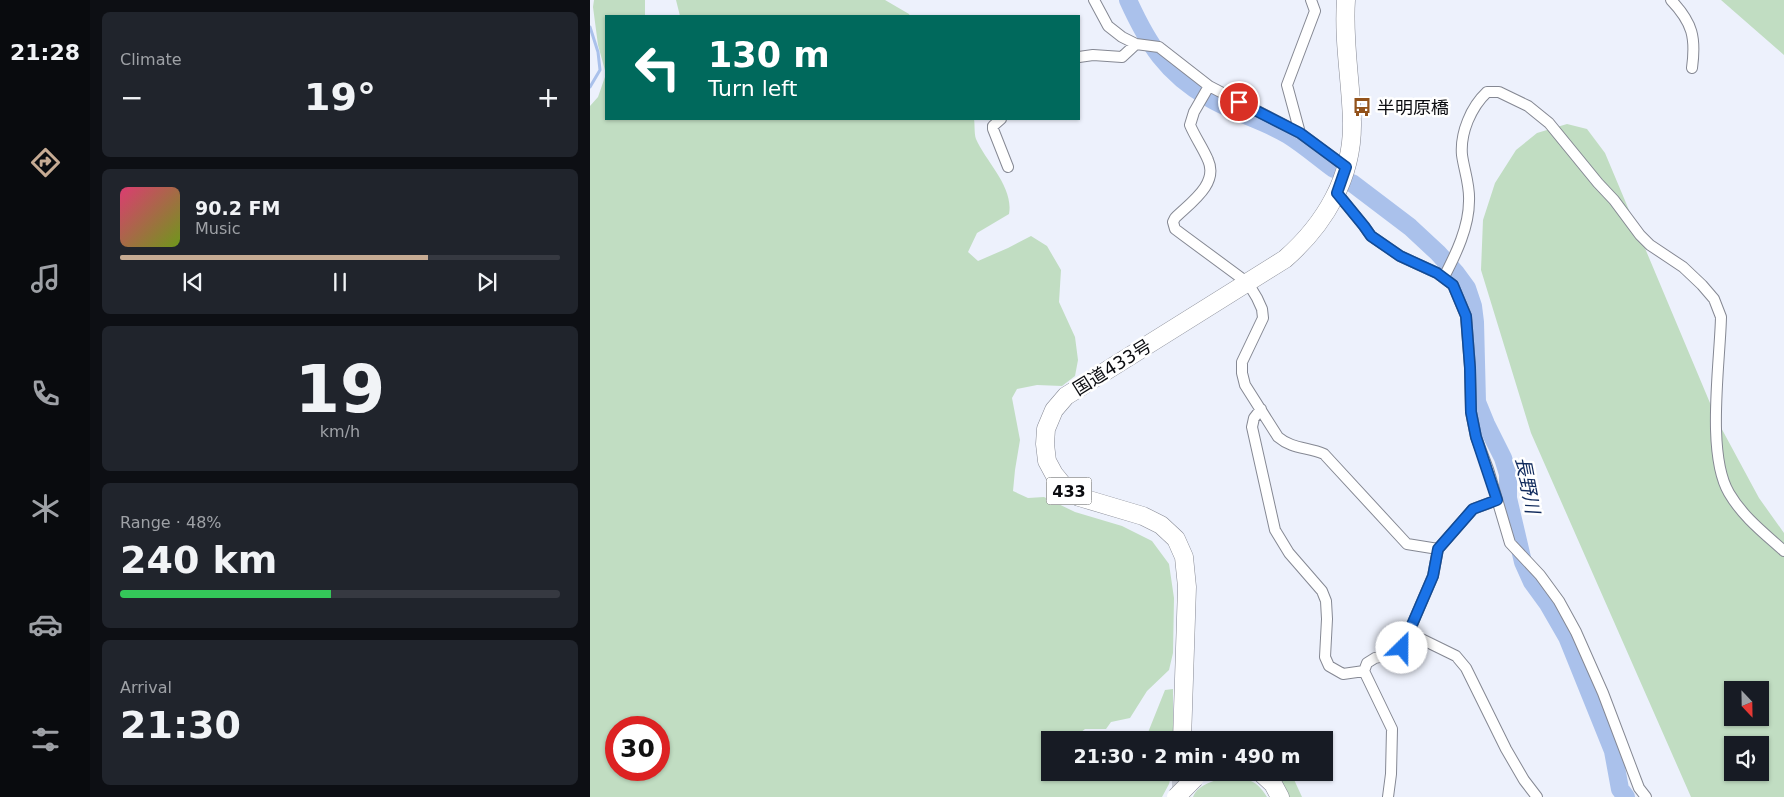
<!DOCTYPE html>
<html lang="en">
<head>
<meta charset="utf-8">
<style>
  body { margin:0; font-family:"DejaVu Sans","Noto Sans JP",sans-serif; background:#20242c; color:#f1f3f6; height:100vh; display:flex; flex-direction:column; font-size:19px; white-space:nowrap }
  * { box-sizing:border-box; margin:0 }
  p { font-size:16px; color:#9ea1a6 }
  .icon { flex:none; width:28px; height:28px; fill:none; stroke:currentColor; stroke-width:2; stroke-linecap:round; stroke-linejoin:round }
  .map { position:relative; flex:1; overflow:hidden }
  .side { display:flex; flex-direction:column; gap:12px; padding:12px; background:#0d0f14; width:500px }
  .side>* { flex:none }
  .guide { position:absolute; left:15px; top:15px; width:475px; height:105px; border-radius:0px; box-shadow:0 1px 4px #0004; background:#00695c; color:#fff; overflow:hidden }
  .needle { width:32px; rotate:158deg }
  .tools { position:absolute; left:1134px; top:681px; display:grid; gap:10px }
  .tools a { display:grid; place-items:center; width:45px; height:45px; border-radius:0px; background:#171b24; box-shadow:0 1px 4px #0004; font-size:25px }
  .speed { position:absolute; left:15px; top:716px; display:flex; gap:10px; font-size:25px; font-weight:700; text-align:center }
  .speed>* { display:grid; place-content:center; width:65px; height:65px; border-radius:50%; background:#171b24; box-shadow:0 1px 4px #0004; line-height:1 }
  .speed .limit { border:8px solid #d22; background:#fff; color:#111 }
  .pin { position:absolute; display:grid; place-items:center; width:42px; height:42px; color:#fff; margin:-21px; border:2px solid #fff; border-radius:50%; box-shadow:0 1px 5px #0007 }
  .me { position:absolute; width:55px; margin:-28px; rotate:23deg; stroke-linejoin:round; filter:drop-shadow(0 0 4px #0008) }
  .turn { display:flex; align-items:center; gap:18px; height:105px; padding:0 20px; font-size:22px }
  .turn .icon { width:65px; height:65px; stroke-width:2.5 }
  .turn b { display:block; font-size:35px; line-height:42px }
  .big { font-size:38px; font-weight:800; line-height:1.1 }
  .side .widget { flex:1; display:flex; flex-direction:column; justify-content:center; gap:8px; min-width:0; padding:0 18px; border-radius:8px; background:#20242c }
  .side .dial { align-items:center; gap:0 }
  .dial b { font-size:65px; line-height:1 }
  .song { display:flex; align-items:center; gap:15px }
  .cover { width:60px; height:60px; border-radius:8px; background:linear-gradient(135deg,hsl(340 70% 55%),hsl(80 70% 35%)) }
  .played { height:5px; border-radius:2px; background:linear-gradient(90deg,#c6ab93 70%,#363941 70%) }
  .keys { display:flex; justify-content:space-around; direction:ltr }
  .heat { display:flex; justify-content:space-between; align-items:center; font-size:28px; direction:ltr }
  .charge { height:8px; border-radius:4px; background:linear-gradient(90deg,#34c759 48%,#363941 0) }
  .trip { position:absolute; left:451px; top:731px; width:292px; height:50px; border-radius:0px; background:#171b24; box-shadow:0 1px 4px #0004; font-weight:800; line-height:50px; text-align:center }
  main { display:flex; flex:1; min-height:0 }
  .tabs { display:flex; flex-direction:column; width:90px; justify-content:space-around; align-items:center; background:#090b0e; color:#9ea1a6 }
  .tabs .icon { width:35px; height:35px }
  .tabs .on { color:#c6ab93 }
  .tabs b { font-size:22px; color:#f1f3f6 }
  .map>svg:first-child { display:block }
</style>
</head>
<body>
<main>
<nav class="tabs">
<b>21:28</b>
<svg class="icon on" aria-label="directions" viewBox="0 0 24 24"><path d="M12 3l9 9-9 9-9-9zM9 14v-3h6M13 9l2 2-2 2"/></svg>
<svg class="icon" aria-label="music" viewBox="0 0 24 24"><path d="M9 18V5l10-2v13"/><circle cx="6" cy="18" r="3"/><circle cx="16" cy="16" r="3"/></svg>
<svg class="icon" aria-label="phone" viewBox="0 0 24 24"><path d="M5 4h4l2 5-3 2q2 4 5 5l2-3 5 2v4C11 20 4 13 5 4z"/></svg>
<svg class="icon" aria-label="climate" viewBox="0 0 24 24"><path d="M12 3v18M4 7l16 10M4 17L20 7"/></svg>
<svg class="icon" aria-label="car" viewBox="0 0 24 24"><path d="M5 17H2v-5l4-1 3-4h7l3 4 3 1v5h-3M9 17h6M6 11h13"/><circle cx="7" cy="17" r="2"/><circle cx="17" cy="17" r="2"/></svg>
<svg class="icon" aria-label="filters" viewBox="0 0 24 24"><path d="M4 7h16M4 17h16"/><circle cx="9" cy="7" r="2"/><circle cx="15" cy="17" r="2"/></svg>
</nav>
<section class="side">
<div class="widget"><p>Climate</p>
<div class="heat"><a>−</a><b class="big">19°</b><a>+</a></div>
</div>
<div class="widget">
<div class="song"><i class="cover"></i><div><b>90.2 FM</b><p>Music</p></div></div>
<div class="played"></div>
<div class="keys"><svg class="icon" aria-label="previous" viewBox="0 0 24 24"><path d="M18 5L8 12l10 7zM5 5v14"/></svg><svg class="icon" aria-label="pause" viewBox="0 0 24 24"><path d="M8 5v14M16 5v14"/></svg><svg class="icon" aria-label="next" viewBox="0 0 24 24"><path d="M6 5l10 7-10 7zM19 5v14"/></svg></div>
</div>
<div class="widget dial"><b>19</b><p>km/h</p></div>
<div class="widget"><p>Range · 48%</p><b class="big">240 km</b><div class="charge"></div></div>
<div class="widget"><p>Arrival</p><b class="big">21:30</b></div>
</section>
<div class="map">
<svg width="1194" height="797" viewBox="0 0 1194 797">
  <rect width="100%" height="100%" fill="#edf1fc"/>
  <path fill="#c1ddc2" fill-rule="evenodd" d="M4,0H55V16H16V119H384C385,125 384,133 386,139C396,162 424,187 419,214L387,233L378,252L388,261L418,248L441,236L457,246L471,270L469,302L485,337L488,360L485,376L472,386L447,385L427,389L422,398L430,440L425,470L423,491L438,498L454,497L485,512L532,526L562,541L579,564L584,598L583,653L579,670L557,691L540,718L521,722L516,729H495L481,740H460V772L582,773L579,784L572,797H0V106L8,97L16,74L8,45L3,7ZM26,728H69V770H26Z
    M86,0H295L319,14L320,16H90Z
    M1131,0H1194V55Z
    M977,124L997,129L1015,153L1128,422L1169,498L1194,533V797H1101L941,433L891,270L893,220L905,183L926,150L947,133ZM1142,690H1170V718H1142ZM1142,745H1170V772H1142Z
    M583,689V740H555L575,690Z
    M684,773H701L712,797H697L694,788Z
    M638,777C658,779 666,779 677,797H603C608,784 626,780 638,777Z"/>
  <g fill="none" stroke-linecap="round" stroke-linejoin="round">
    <path stroke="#aac1eb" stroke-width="3" d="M0,27L8,52L10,70L0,87"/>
    <path stroke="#aac1eb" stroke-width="18" d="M538,0C558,44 576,73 619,98C644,113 673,120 698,135C714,145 729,158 744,169
      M762,183L820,227L848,253L866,273L877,288L883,306L885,322L887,402L896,424L913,458L918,474V498L933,562L942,582L958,604L977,637L1023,751L1030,789L1036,797"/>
    <path stroke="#cbcfd9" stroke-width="18" stroke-dasharray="18 9" stroke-linecap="butt" d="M591,797V772"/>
    <g stroke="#858893" stroke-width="12">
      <path id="street" d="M504,0L518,26L532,37L546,44L569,47L619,86L710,133
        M721,0L725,11L697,85L710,133L756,167
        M1081,0C1103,23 1106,38 1102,68
        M489,57L503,55L532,57L546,44
        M619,86L604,112L600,125C605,137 613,148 618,160C629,184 600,203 585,218L583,222L585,229L593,235L658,283L667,298L672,309L673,318L652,362V373L655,385L688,437C702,449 718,447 734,454L817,544L848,549
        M411,119L403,126V129L418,167
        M747,193L774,226L781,236L810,256L847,273L863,285L876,316L880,367L881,412L886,437L898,469L920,543L950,575L969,601L986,632L1013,693L1049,788L1056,797
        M854,277C866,254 879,227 879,201C880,185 874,170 872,155C870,133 881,107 897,92H909L938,106L959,123L1008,183L1024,200L1050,235L1060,245L1093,267L1112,285L1124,299L1131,317C1130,363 1116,454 1139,493C1153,517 1174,533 1194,551
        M671,409L664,418L662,427L685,530L699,553L732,591L736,601L737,619L735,657L739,666L753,674L774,671
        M819,633L866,656L876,668L916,749L934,780L947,797
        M798,797L801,774L802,729L774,671L777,663L785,658L799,655L812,648L843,576L848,549L883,509L907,500"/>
    </g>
    <g stroke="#858893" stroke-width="19">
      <path id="highway" d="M592,740L597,587L594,557L586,539L571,525L553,516L489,497L477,490L464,474L457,461L455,444L456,429L464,410L476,396L695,259C735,224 763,177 762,122C761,81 753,41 756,0
        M670,772L683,784L690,797"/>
    </g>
    <use href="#street" stroke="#fff" stroke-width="10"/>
    <use href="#highway" stroke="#fff" stroke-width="18"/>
    <g stroke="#858893" stroke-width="19" stroke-linecap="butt">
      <path id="highway-bridge" d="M586,797L605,778"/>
    </g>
    <use href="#highway-bridge" stroke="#fff" stroke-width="18"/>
  </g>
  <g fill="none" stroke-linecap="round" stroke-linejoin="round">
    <g stroke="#114b97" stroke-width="12">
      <path id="route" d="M649,102L710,133L756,167L747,193L774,226L781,236L810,256L847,273L863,285L876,316L880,368L881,412L886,437L907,500L883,509L848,549L843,576L812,648"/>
    </g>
    <use href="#route" stroke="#1a73e8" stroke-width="9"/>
  </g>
  <defs>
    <g id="bus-bare" transform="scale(1.5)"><path d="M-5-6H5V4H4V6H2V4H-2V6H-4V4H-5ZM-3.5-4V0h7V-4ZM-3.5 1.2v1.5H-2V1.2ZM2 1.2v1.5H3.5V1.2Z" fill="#92521b" stroke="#fff" stroke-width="2.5" paint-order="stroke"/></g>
  </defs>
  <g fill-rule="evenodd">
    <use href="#bus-bare" x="772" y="107"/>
  </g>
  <g text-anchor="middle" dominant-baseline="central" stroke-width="5" stroke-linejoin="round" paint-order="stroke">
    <rect fill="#fff" stroke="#555658" stroke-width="1" x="456.5" y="477.5" width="45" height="27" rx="4"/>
    <g font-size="16" font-weight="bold" fill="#0c0d11">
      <text x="479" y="491">433</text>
    </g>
    <g font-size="18" fill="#0c0d11" stroke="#fff" text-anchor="start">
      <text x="787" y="107">半明原橋</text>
    </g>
    <g font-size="18" fill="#0c0d11" stroke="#fff">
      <text transform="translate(522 367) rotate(-32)">国道433号</text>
    </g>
    <g font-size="19" font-style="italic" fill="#112b5d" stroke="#fff">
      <text transform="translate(938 485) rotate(79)">長野川</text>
    </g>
  </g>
</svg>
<div class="tools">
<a><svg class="needle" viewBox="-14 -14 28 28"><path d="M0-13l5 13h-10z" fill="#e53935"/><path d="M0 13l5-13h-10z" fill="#9ea1a6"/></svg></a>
<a><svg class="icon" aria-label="sound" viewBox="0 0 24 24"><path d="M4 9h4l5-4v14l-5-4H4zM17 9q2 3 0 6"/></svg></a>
</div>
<div class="speed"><div class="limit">30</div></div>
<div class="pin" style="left:649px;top:102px;background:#d93025"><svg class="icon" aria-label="arrive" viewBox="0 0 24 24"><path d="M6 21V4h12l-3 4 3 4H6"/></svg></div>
<svg class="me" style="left:812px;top:648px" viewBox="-20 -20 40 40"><circle r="19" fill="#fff"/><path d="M0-13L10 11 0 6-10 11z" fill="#1a73e8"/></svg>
<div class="trip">21:30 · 2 min · 490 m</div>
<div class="guide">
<div class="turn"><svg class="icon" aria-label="left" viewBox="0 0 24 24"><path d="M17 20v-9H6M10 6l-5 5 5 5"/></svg><div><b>130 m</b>Turn left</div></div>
</div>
</div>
</main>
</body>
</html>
